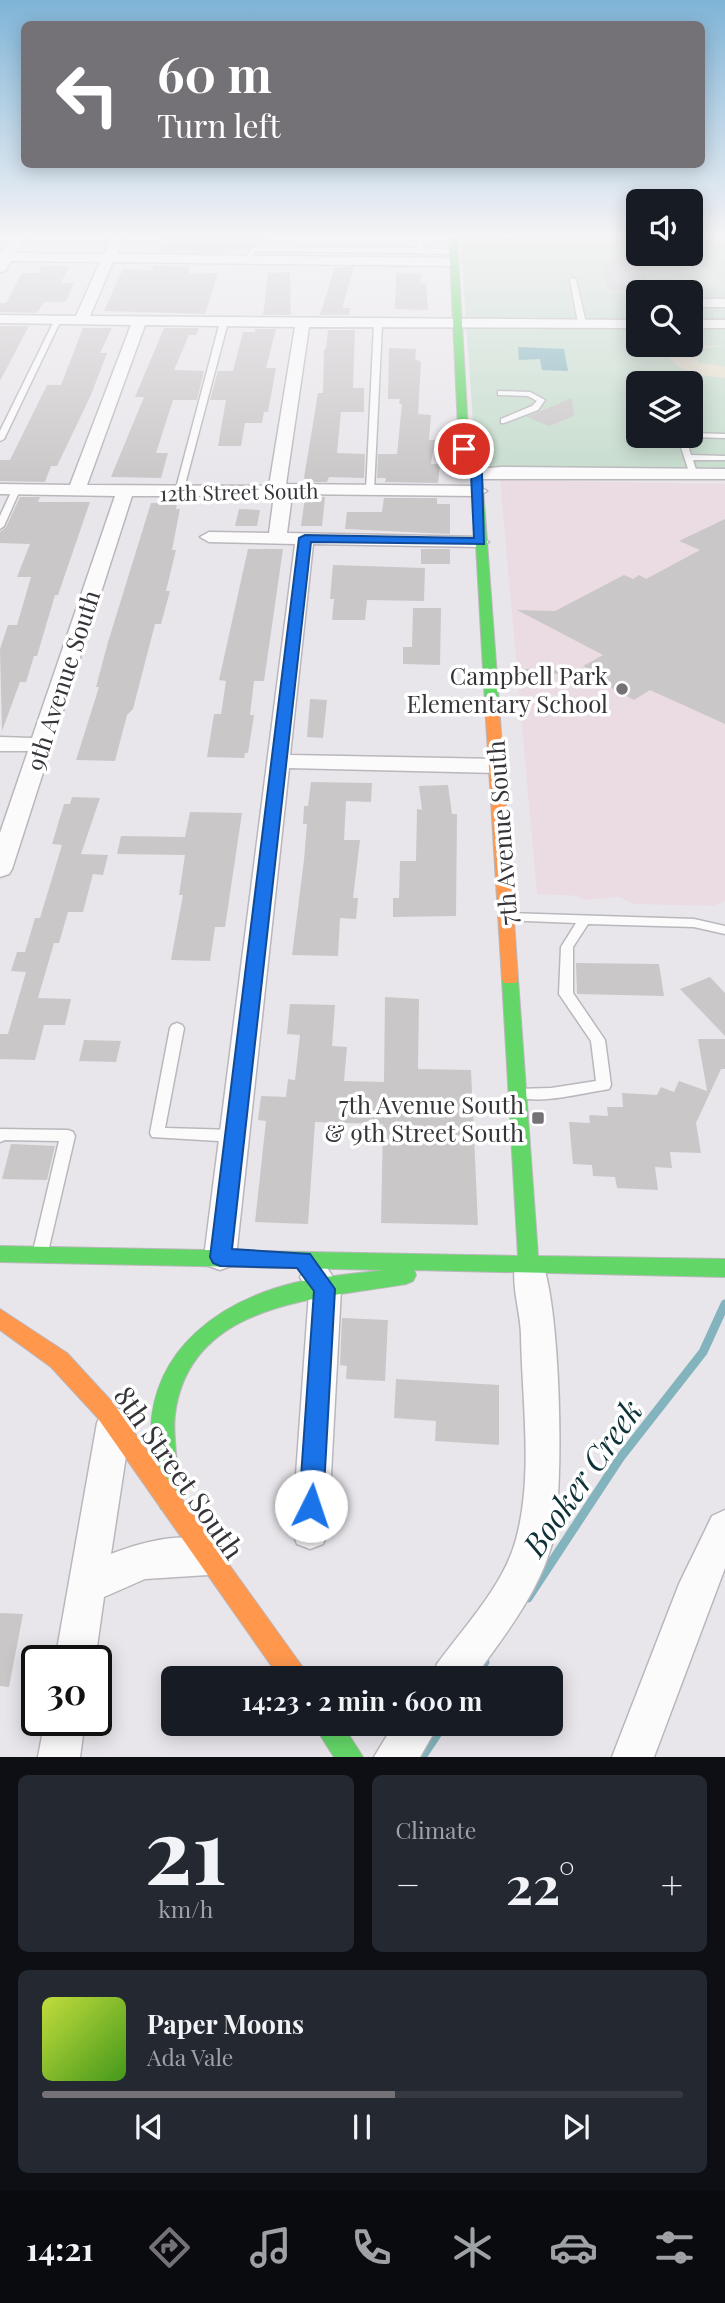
<!DOCTYPE html>
<html lang="en">
<head>
<meta charset="utf-8">
<style>
  body { margin:0; font-family:"Playfair Display",serif; background:#242831; color:#f1f3f6; height:100vh; display:flex; flex-direction:column; font-size:26px; white-space:nowrap }
  * { box-sizing:border-box; margin:0 }
  p { font-size:23px; color:#9ea1a6 }
  .icon { flex:none; width:38px; height:38px; fill:none; stroke:currentColor; stroke-width:2; stroke-linecap:round; stroke-linejoin:round }
  .map { position:relative; height:1757px; overflow:hidden }
  .details { display:flex; flex-direction:column; gap:18px; padding:18px; background:#0d0f14; flex:1 }
  .details>* { flex:none }
  .banner { position:absolute; left:21px; top:21px; width:684px; height:147px; border-radius:10px; box-shadow:0 4px 18px #0003; background:#757277; color:#fff; overflow:hidden }
  .controls { position:absolute; left:626px; top:189px; display:grid; gap:14px }
  .controls a { display:grid; place-items:center; width:77px; height:77px; border-radius:10px; background:#171b24; box-shadow:0 4px 18px #0003; font-size:35px }
  .speed { position:absolute; left:21px; top:1645px; display:flex; gap:14px; font-size:35px; font-weight:700; text-align:center }
  .speed>* { display:grid; place-content:center; width:91px; height:91px; border-radius:50%; background:#171b24; box-shadow:0 4px 18px #0003; line-height:1 }
  .speed .limit { border:4px solid #111; border-radius:10px; background:#fff; color:#111 }
  .pin { position:absolute; display:grid; place-items:center; width:60px; height:60px; color:#fff; margin:-30px; border:4px solid #fff; border-radius:50%; box-shadow:0 2px 7px #0007 }
  .me { position:absolute; width:77px; margin:-38px; rotate:4deg; stroke-linejoin:round; filter:drop-shadow(0 0 5px #0008) }
  .turn { display:flex; align-items:center; gap:24px; height:147px; padding:0 21px; font-size:32px }
  .turn .icon { width:91px; height:91px; stroke-width:2.5 }
  .turn b { display:block; font-size:49px; line-height:60px }
  .big { font-size:52px; font-weight:700; line-height:1.1 }
  .details .card { flex:1; display:flex; flex-direction:column; justify-content:center; gap:10px; min-width:0; padding:0 24px; border-radius:10px; background:#242831 }
  .details .dial { align-items:center; gap:0 }
  .dial b { font-size:91px; line-height:1 }
  .song { display:flex; align-items:center; gap:21px }
  .cover { width:84px; height:84px; border-radius:10px; background:linear-gradient(135deg,hsl(70 70% 55%),hsl(100 70% 35%)) }
  .played { height:7px; border-radius:4px; background:linear-gradient(90deg,#757277 55%,#363941 55%) }
  .keys { display:flex; justify-content:space-around; direction:ltr }
  .heat { display:flex; justify-content:space-between; align-items:center; font-size:38px; direction:ltr }
  .details .tiles { flex:1; display:grid; gap:18px; grid-template-columns:1fr 1fr }
  .card:last-child { grid-column:span 2 }
  .trip { position:absolute; left:161px; top:1666px; width:402px; height:70px; border-radius:10px; background:#171b24; box-shadow:0 4px 18px #0003; font-weight:700; line-height:70px; text-align:center }
  .tabs { display:flex; height:112px; justify-content:space-around; align-items:center; background:#090b0e; color:#9ea1a6 }
  .tabs .icon { width:49px; height:49px }
  .tabs .active { color:#757277 }
  .tabs b { font-size:32px; color:#f1f3f6 }
  .map>svg:first-child { display:block }
</style>
</head>
<body>
<div class="map">
<svg width="725" height="1757" viewBox="0 0 725 1757">
  <rect width="100%" height="100%" fill="#e9e6eb"/>
  <path fill="#ebdce4" d="M500,480L725,484V901L713,906L632,904L620,897L583,900L579,896L537,894Z"/>
  <path fill="#c6ddcd" fill-rule="evenodd" d="M460,235H639V254H691V235H725V469L490,467L476,449L474,437ZM639,292H691V345H639ZM639,383H691V436H639Z"/>
  <path fill="#e7e0ce" d="M671,345L725,346L696,349L698,363L725,366V378C705,376 679,373 667,355Z"/>
  <path fill="#83b4bd" d="M518,347L564,349L568,371L542,370L540,359L519,360Z"/>
  <g fill="none" stroke-linecap="round" stroke-linejoin="round">
    <path stroke="#83b4bd" stroke-width="9" d="M528,1598L620,1458L703,1352L725,1304
      M474,1678L485,1662
      M422,1757L444,1724"/>
  </g>
  <path fill="#cac7c8" d="M166,235H266L267,244L221,253L159,252Z
    M601,261H640L649,289L608,290Z
    M154,265L189,266V274L218,273L205,314L104,311L123,269L152,270Z
    M42,266H69L61,283H74L66,302H44L37,313L0,312V303H6L22,273H38Z
    M335,267H354L342,308H350L349,315H320Z
    M290,272L291,315H263L268,273Z
    M396,273L421,274L420,283H426L428,310L395,309Z
    M0,326H29L0,381Z
    M83,328H112L100,353H107L91,395L57,466H51L45,482L0,481V460H10L47,385H61Z
    M164,328H199L196,335H189L174,370L204,371L197,400H173L156,453H168L161,478L111,477L144,397H135Z
    M255,329H276L266,368H276L268,412H264L262,423H245L241,446H218L226,400H210L218,371H233L243,332H255Z
    M328,330H355L353,388H364V412H341L337,453L365,454L364,478L329,477L327,482H307L304,478L318,393H323L324,349H326Z
    M389,348L416,349L415,359L421,362L418,414L431,415L429,440H435L431,464H440L438,483L385,482L386,478H377L378,454H397L402,404H399L400,399H388Z
    M572,398L574,416L549,426L527,417Z
    M20,497H40L38,502H90L58,595H55L37,656H34L26,682H20L2,731L0,649L8,625H17L31,577H17L30,544L0,543V532L6,527Z
    M305,497H325L322,526H301Z
    M384,498H437V504H450V534L345,529L347,512H382Z
    M151,503H177L176,509H180L172,550H176L166,591H170L161,624H155L133,709L127,715L115,761L76,760L99,687H96L108,642Z
    M239,509L260,510L257,526H235Z
    M725,519V724L650,690L634,700L593,678L599,674L583,666L603,655L517,610L555,611L624,575L633,579L639,575L646,579L700,550L679,541Z
    M248,549H283L264,681H254L250,715H254L248,753H245L244,758L207,757L214,714H221L226,681L219,680Z
    M421,549H450V564H421Z
    M333,565L425,568L424,601L367,600L365,620H332L334,599H330Z
    M413,608H441L440,665L403,664V647H412Z
    M310,699L327,700L323,738L307,737Z
    M311,782L372,783L371,802L346,801L344,840H360L353,898H358L356,919L340,918L338,956L292,955L304,860L307,824H303L304,806H308Z
    M448,785L452,814H457L456,916L393,917V898H399L400,861H416L417,809L422,810L419,786Z
    M72,797L100,798L81,854L108,855L103,875L93,874L83,912H68L59,943H54L38,998L71,999L65,1025H44L35,1060L0,1059V1034H8L26,972L11,971L17,952H25L35,918H40L62,845L52,844L64,804H70Z
    M190,812L242,813L225,927H215L210,961L171,960L183,895H179L185,855L117,854L121,836L185,837Z
    M576,963L659,964L664,996L577,994Z
    M710,977L725,993V1036L680,989Z
    M385,997L419,999L418,1069L471,1070L478,1225L381,1223L383,1124L315,1122L308,1224L255,1222L266,1121L258,1120L261,1096L286,1097L288,1079L295,1080L300,1035L287,1034L290,1004L335,1005L332,1046L347,1047L344,1081L384,1082Z
    M698,1039H725V1069H721L696,1123L701,1153L670,1152L672,1168L655,1167L658,1190L617,1188L615,1177L593,1176L592,1165L573,1164L569,1122L590,1123L589,1115L608,1116L607,1107H623L622,1093L657,1095L661,1087L674,1092L679,1081L707,1091Z
    M84,1040L121,1041L116,1062L79,1061Z
    M11,1144L55,1146L47,1180L2,1179Z
    M342,1318L388,1320L385,1381L346,1379L347,1366L340,1365Z
    M396,1379L499,1385V1445L435,1441L436,1421L394,1418Z
    M0,1613L23,1614L9,1687L0,1686Z"/>
  <g fill="none" stroke-linecap="round" stroke-linejoin="round">
    <g stroke="#bab7bc" stroke-width="3">
      <path id="lane" d="M418,235H424L423,248L454,250L457,252L454,254L258,251H255L250,260L245,259L251,249L258,247L417,248Z
        M573,278L576,280L586,323L582,325L578,323L570,280Z
        M55,319L61,320L4,439L0,441V431Z
        M224,320L228,322L183,492L176,494L175,492L220,322Z
        M378,322L382,324L374,490L370,493L366,490L374,324Z
        M498,391L530,392L545,400L538,410L504,423H501V419L532,406L537,401L528,396L501,395H498Z
        M691,433L725,434V438L692,437L686,439L691,455L725,456V460H693L697,473L690,475L678,438L681,436H691Z
        M13,488L20,490L4,526L0,529V516Z
        M508,913L694,919L725,926V934L694,927L588,924L573,947V993L605,1040L611,1085L609,1089L604,1090C577,1094 543,1104 516,1097L514,1093L516,1089L551,1088L596,1081L591,1041L559,994L561,947L576,923L504,920L502,917Z
        M177,1023L182,1025L184,1028L165,1128L235,1130L240,1132L242,1136L240,1140L235,1142L152,1137L150,1133L170,1028L172,1025Z
        M0,1129L68,1130L73,1132L75,1136L47,1256L41,1258L35,1256L33,1251L59,1141L5,1140L0,1142Z"/>
    </g>
    <g stroke="#bab7bc" stroke-width="3">
      <path id="street" d="M14,235H26L15,253L104,254L113,235H125L117,254L454,258L460,262L454,266L113,262L90,316L639,320V328L309,327L286,484L478,486L487,491L478,496L288,494L291,503L287,533L480,537L489,542L480,547L313,544L290,755L497,759L508,766L497,773L289,768L236,1257L231,1266L220,1270L209,1266L204,1257L295,544L209,542L200,537L209,532L269,533L273,503L271,496H132L12,869L9,874L0,877V833L28,751H0V737L32,738L115,496L0,494V484L70,485L131,325L0,323V315L76,316L100,262L11,261L5,271L0,272V253ZM145,325L295,327L269,486L87,485Z
        M691,299H725V307H691Z
        M691,320H725V328H691Z
        M501,467L725,469V479H477L469,474L477,469Z
        M529,1253L540,1257C561,1299 565,1496 552,1544C538,1594 504,1636 474,1678H431L437,1664C464,1627 502,1587 515,1543C534,1478 522,1402 521,1335C521,1312 508,1277 518,1257Z
        M316,1264L327,1268L341,1289L328,1531L323,1544L310,1549L297,1544L292,1531L309,1292L300,1277L305,1268Z
        M114,1407L126,1412L131,1423L111,1554C144,1541 187,1530 221,1544L227,1557L221,1570L208,1575L145,1579L104,1597L95,1661H55L97,1423L102,1412Z
        M725,1510V1568L654,1757H612L679,1584L712,1516Z
        M45,1720H85L80,1757H38Z
        M394,1724H439L420,1757H374Z"/>
    </g>
    <g stroke="#bab7bc" stroke-width="2">
      <path id="fast" d="M449,235H457L469,449L482,474L499,704L492,708L485,704L472,474L459,449Z
        M510,973L516,975L518,979L538,1256L725,1259V1277L414,1270L416,1275L413,1281L406,1284C320,1299 190,1301 175,1414C171,1439 184,1493 177,1509L169,1512L161,1509C151,1486 150,1454 151,1429C154,1348 221,1301 294,1283C324,1276 354,1274 384,1270L0,1262V1246L518,1256L502,979L504,975Z
        M313,1724H342L363,1757H334Z"/>
    </g>
    <g stroke="#bab7bc" stroke-width="2">
      <path id="slow" d="M492,700L499,704L518,979L516,983H504L502,979L485,704Z
        M0,1309L67,1353L113,1403L304,1669L308,1678H280L97,1417L51,1367L0,1330Z"/>
    </g>
    <path stroke="#c7c6c9" stroke-width="3.5" stroke-dasharray="6 3.5" stroke-linecap="butt" d="M514,670L579,673"/>
    <use href="#lane" fill="#fcfbfc" fill-rule="evenodd"/>
    <use href="#street" fill="#fcfbfc" fill-rule="evenodd"/>
    <use href="#fast" fill="#63d668" fill-rule="evenodd"/>
    <use href="#slow" fill="#ff974d" fill-rule="evenodd"/>
  </g>
  <linearGradient id="sky" x2="0" y2="1"><stop stop-color="#7fb4d7"/><stop offset="0.49" stop-color="#f5f4f6"/><stop offset="1" stop-color="#f5f4f6" stop-opacity="0"/></linearGradient>
  <rect width="725" height="481" fill="url(#sky)"/>
  <path fill="#1a73e8" stroke="#114b97" stroke-width="2" d="M460,446H467L482,474L484,544L311,542L232,1249L310,1254L335,1289L323,1506L319,1514L311,1517L303,1514L299,1506L314,1291L297,1268L220,1266L213,1263L210,1257L299,538L305,535L474,538L471,474Z"/>
  <g fill="#757277" stroke="#fff" stroke-width="2.5">
    <circle cx="622" cy="689" r="7"/>
    <rect x="531" y="1111" width="14" height="14" rx="3.5"/>
  </g>
  <g text-anchor="middle" dominant-baseline="central" stroke-width="7" stroke-linejoin="round" paint-order="stroke">
    <g font-size="21" fill="#373439" stroke="#fff">
      <text transform="translate(239 491) rotate(-1)">12th Street South</text>
    </g>
    <g font-size="24" fill="#373439" stroke="#fff" text-anchor="end">
      <text x="608" y="675">Campbell Park<tspan x="608" dy="28">Elementary School</tspan></text>
      <text x="524" y="1104">7th Avenue South<tspan x="524" dy="28">&amp; 9th Street South</tspan></text>
    </g>
    <g font-size="24" fill="#373439" stroke="#fff">
      <text transform="translate(62 680) rotate(-72)">9th Avenue South</text>
      <text transform="translate(501 833) rotate(-94)">7th Avenue South</text>
    </g>
    <g font-size="28" fill="#373439" stroke="#fff">
      <text transform="translate(180 1472) rotate(55)">8th Street South</text>
    </g>
    <g font-size="32" font-style="italic" fill="#0d3137" stroke="#fff">
      <text transform="translate(581 1477) rotate(-55)">Booker Creek</text>
    </g>
  </g>
</svg>
<div class="controls">
<a><svg class="icon" aria-label="sound" viewBox="0 0 24 24"><path d="M4 9h4l5-4v14l-5-4H4zM17 9q2 3 0 6"/></svg></a>
<a><svg class="icon" aria-label="search" viewBox="0 0 24 24"><circle cx="10" cy="10" r="6"/><path d="M15 15l6 6"/></svg></a>
<a><svg class="icon" aria-label="layers" viewBox="0 0 24 24"><path d="M12 4l9 5-9 5-9-5zM3 14l9 5 9-5"/></svg></a>
</div>
<div class="speed"><div class="limit">30</div></div>
<div class="pin" style="left:464px;top:449px;background:#d93025"><svg class="icon" aria-label="arrive" viewBox="0 0 24 24"><path d="M6 21V4h12l-3 4 3 4H6"/></svg></div>
<svg class="me" style="left:311px;top:1506px" viewBox="-20 -20 40 40"><circle r="19" fill="#fff"/><path d="M0-13L10 11 0 6-10 11z" fill="#1a73e8"/></svg>
<div class="trip">14:23 · 2 min · 600 m</div>
<div class="banner">
<div class="turn"><svg class="icon" aria-label="left" viewBox="0 0 24 24"><path d="M17 20v-9H6M10 6l-5 5 5 5"/></svg><div><b>60 m</b>Turn left</div></div>
</div>
</div>
<section class="details">
<div class="tiles">
<div class="card dial"><b>21</b><p>km/h</p></div>
<div class="card"><p>Climate</p>
<div class="heat"><a>−</a><b class="big">22°</b><a>+</a></div>
</div>
<div class="card">
<div class="song"><i class="cover"></i><div><b>Paper Moons</b><p>Ada Vale</p></div></div>
<div class="played"></div>
<div class="keys"><svg class="icon" aria-label="previous" viewBox="0 0 24 24"><path d="M18 5L8 12l10 7zM5 5v14"/></svg><svg class="icon" aria-label="pause" viewBox="0 0 24 24"><path d="M8 5v14M16 5v14"/></svg><svg class="icon" aria-label="next" viewBox="0 0 24 24"><path d="M6 5l10 7-10 7zM19 5v14"/></svg></div>
</div>
</div>
</section>
<nav class="tabs">
<b>14:21</b>
<svg class="icon active" aria-label="directions" viewBox="0 0 24 24"><path d="M12 3l9 9-9 9-9-9zM9 14v-3h6M13 9l2 2-2 2"/></svg>
<svg class="icon" aria-label="music" viewBox="0 0 24 24"><path d="M9 18V5l10-2v13"/><circle cx="6" cy="18" r="3"/><circle cx="16" cy="16" r="3"/></svg>
<svg class="icon" aria-label="phone" viewBox="0 0 24 24"><path d="M5 4h4l2 5-3 2q2 4 5 5l2-3 5 2v4C11 20 4 13 5 4z"/></svg>
<svg class="icon" aria-label="climate" viewBox="0 0 24 24"><path d="M12 3v18M4 7l16 10M4 17L20 7"/></svg>
<svg class="icon" aria-label="car" viewBox="0 0 24 24"><path d="M5 17H2v-5l4-1 3-4h7l3 4 3 1v5h-3M9 17h6M6 11h13"/><circle cx="7" cy="17" r="2"/><circle cx="17" cy="17" r="2"/></svg>
<svg class="icon" aria-label="filters" viewBox="0 0 24 24"><path d="M4 7h16M4 17h16"/><circle cx="9" cy="7" r="2"/><circle cx="15" cy="17" r="2"/></svg>
</nav>
</body>
</html>
